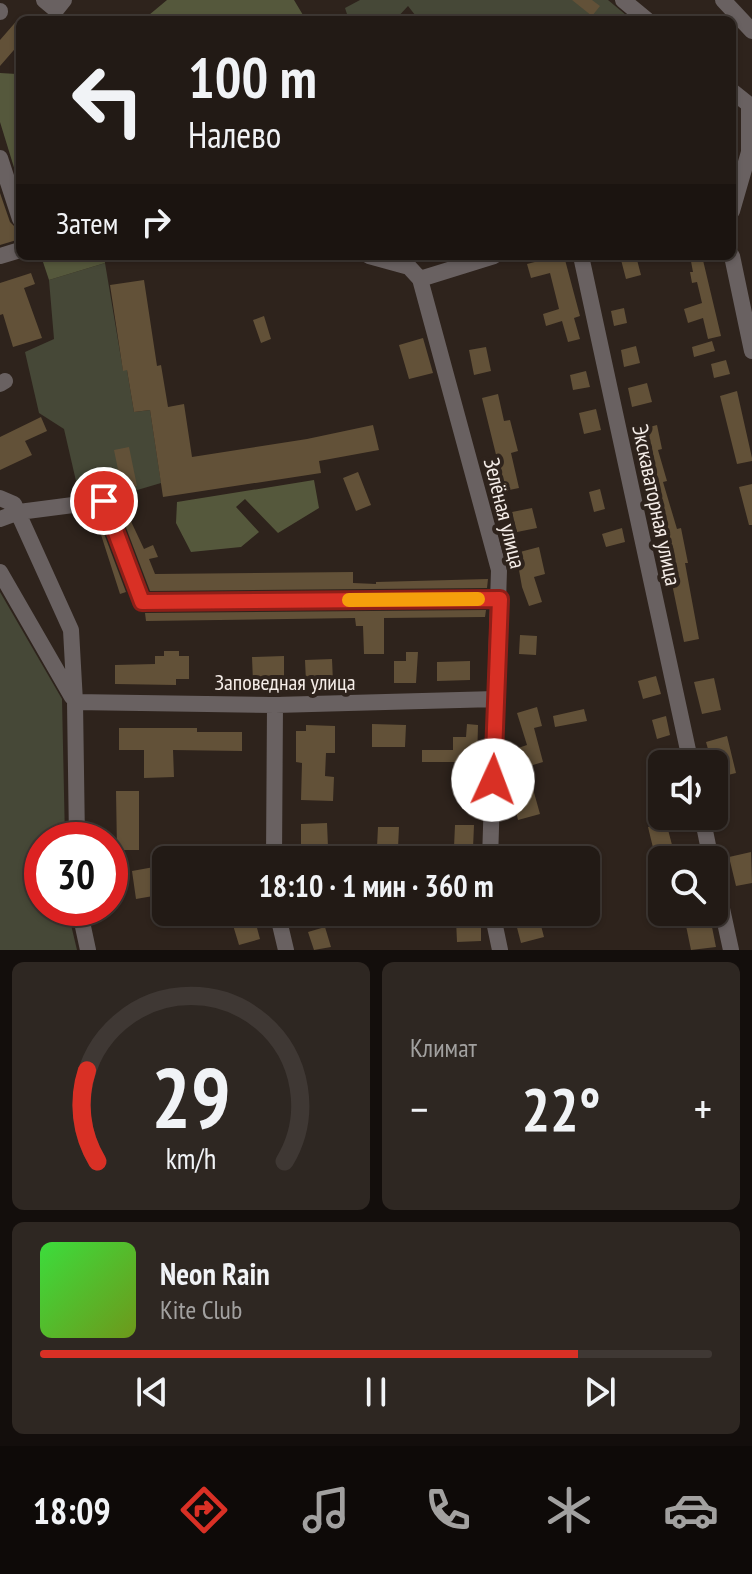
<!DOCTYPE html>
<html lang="ru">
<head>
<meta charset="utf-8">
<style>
  body { margin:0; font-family:"PT Sans Narrow",sans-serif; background:#2e2722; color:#f1f3f6; height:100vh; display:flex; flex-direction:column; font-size:30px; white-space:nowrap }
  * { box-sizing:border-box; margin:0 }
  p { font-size:26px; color:#a2a1a0 }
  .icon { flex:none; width:44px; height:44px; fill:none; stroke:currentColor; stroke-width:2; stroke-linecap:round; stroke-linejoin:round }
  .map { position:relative; height:950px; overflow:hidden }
  .side { display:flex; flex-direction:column; gap:12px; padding:12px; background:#130e0c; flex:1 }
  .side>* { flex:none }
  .top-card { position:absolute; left:16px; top:16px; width:720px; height:244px; border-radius:12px; box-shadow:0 2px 6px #0004,0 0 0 2px #3f3834; background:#221a15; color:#f1f3f6; overflow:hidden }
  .tools { position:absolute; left:648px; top:750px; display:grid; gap:16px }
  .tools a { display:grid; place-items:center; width:80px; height:80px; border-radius:12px; background:#221a15; box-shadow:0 2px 6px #0004,0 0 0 2px #3f3834; font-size:40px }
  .speed { position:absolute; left:24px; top:822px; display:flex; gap:16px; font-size:40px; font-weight:700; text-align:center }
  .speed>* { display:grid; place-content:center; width:104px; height:104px; border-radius:50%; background:#221a15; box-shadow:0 2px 6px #0004,0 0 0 2px #3f3834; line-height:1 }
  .speed .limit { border:12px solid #d22; background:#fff; color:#111 }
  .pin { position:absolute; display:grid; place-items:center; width:68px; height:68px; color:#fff; margin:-34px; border:4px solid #fff; border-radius:50%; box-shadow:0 2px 8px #0007 }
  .me { position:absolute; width:88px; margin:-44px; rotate:2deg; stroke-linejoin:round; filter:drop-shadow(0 0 6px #0008) }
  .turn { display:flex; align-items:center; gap:28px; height:168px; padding:0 40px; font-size:36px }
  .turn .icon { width:104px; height:104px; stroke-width:2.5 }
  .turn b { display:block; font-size:56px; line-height:68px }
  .then { display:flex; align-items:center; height:76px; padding:0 40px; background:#0003; gap:16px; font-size:30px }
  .big { font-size:60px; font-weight:700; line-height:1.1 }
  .side .card { flex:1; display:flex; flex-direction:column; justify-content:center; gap:12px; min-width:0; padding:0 28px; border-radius:12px; background:#2e2722 }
  .side .dial { align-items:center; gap:0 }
  .dial svg { height:208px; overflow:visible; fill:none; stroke:#3f3834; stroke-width:7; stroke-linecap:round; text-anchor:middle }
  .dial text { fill:#f1f3f6; stroke:none }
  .song { display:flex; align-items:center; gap:24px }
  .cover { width:96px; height:96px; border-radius:12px; background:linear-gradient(135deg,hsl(120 70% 55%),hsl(80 70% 35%)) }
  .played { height:8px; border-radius:4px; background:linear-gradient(90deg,#d93025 80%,#3f3834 80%) }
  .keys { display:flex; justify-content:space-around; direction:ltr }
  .heat { display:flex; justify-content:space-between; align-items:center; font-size:44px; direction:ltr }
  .side .tiles { flex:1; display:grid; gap:12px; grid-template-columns:1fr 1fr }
  .card:last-child { grid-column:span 2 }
  .trip { position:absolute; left:152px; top:846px; width:448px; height:80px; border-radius:12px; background:#221a15; box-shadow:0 2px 6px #0004,0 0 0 2px #3f3834; font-weight:700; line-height:80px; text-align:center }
  .dock { display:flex; height:128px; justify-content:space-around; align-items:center; background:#0e0a08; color:#a2a1a0 }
  .dock .icon { width:56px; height:56px }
  .dock .current { color:#d93025 }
  .dock b { font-size:36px; color:#f1f3f6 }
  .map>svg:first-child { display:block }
</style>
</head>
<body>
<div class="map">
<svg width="752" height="950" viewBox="0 0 752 950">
  <rect width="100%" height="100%" fill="#2e231c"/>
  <path fill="#464837" d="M360,0H608L632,20H432L426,14L419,20L408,6L395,20H349L345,8Z
    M105,263L123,370H127L134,412L150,410L161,483L117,496L79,494L64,429L39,413L25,352L54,339L49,280Z
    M0,592L62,699L65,840H42V908H67L77,950H0Z"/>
  <path fill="#55583c" d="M167,0H294L306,20H143Z
    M20,68V187L0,122V73L17,74Z
    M41,256H104L105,263L49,280Z
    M314,480L319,508L278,533L245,499L236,507L259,532L241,547L191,552L176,523L177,502Z"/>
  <path fill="#625138" d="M572,0H592L600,6L592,16Z
    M20,17V43L0,66V40Z
    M0,193L10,222L18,230L20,237V239L0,245Z
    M558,256H564L580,316L574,318L580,339L568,342L562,321L546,326L543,314L559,309L550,273L531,278L527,264Z
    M620,256H636L641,275L626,279Z
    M690,256H702L721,336L708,339L703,318L688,323L684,309L702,303L697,282L692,283L690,272H693Z
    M31,273L35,284L24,288L42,338L13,347L3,314L0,315V283Z
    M144,280L157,366L161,365L168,407L184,404L192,457L307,439L373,425L379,450L319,461L321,473L163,497L150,410L134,412L127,370L123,371L110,285Z
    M624,308L627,323L614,326L611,311Z
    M264,316L271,339L261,343L253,320Z
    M423,338L433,373L409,379L399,345Z
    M712,341L715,351L694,357L692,347Z
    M636,346L640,363L624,367L621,350Z
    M486,347L491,371L474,375L469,350Z
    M726,360L730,374L714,378L711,364Z
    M586,371L590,387L573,390L570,375Z
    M647,383L652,402L632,407L628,388Z
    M737,391L752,458V461L737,464L720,396Z
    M498,394L504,421L510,420L518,451L511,453L519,488L505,491L482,398Z
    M596,409L601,430L584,434L579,413Z
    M41,417L47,431L25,441L32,455L0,470V437Z
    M657,425L662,449L658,450L667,481L663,482L677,529L681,528L688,563H685L699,639L684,642L659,521L651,495L654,494L638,430Z
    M129,447L137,486L122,489L114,450Z
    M358,472L371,505L356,511L343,478Z
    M752,484V525H749L739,487Z
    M600,489L605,509L594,512L589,492Z
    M532,508L537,528L517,532L512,512Z
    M97,515L126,592L120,594L95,516Z
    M128,515L144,549L153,545L158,557L149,559L155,574L353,572V583L376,584V582L488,579L487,588L150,591L122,517Z
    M622,528L625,542L606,547L602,534Z
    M539,547L545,574L534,577L542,602L529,606L522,587L516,553Z
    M486,610L485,617L384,618V654H364L363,626H356L355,618L146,621L145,613Z
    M520,635L537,636L536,655L519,654Z
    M164,651H179V656H189V679H176V685L115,684V665L155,664V656H164Z
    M406,652H418L416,683H394V661H406Z
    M284,656V681L253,682L252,657Z
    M332,659L333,682H306L305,660Z
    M470,661V680L437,681V662Z
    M656,676L661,694L643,699L638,681Z
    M714,678L721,710L702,714L694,682Z
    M537,707L542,726L534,728L543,762L523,768L518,748L527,745L517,713Z
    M584,709L587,721L555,727L553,716Z
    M666,716L670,735L657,739L652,720Z
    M372,724L406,725L405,747H372Z
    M467,724L478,725L477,762H422V750H453V737H466Z
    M306,725L335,726V753H326L325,776L334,777L333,801L301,800L302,763L296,762V731H306Z
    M119,728H197V732H242V751L173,750L174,777L144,778V750H119Z
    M727,736L736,773L716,778L706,742Z
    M533,789L540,814L518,820L512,795Z
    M116,791H139V850H117Z
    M666,822L676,860H656L648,827Z
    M327,823L328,847L301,848V824Z
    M455,825H474L473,848L454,847Z
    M378,827H399L398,848L377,847Z
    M751,852L752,883L736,886L729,857Z
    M154,867L159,895L136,899L132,871Z
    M229,912L253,913L260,939L239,945Z
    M709,912L716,947L691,950L684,916Z
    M538,914L544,937L521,943L515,920Z
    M481,919V941L457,942L456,920Z
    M325,927L331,947L314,950L308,932Z"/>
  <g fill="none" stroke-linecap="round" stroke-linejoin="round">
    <path stroke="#696161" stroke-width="16" d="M44,0L56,10L64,0
      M623,0L647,20
      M723,0L752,31
      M0,12V11
      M732,91L752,107
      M0,158L20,219
      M732,211L749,152V105
      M0,256L20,250
      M369,256L409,267L420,279L499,570L490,860
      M581,256L691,764
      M732,256L752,351
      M420,279L494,256
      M0,384L5,381
      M0,498L14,504L71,630L75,702L77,840
      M0,519L19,512L104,501L142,602L500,599
      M0,572L72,697
      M75,702L275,705L496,699
      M702,816L711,860
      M274,860L275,705
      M714,872L731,950
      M79,908L88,950
      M277,912L286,950
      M492,912L500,950"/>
  </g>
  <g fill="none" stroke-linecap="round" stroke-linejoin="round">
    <g stroke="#8d1f18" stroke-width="20">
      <path id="route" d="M104,501L142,602L500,599L493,780"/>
    </g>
    <use href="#route" stroke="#d93025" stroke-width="14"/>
    <path stroke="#f59e0b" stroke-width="14" d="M349,600L478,599"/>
  </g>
  <g text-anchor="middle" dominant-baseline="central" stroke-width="8" stroke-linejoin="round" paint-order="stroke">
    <g font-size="22" fill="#f5ede8" stroke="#2e231c">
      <text transform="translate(657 505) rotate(78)">Экскаваторная улица</text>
      <text transform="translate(505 513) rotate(76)">Зелёная улица</text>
      <text x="285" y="682">Заповедная улица</text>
    </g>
  </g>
</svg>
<div class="tools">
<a><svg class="icon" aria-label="sound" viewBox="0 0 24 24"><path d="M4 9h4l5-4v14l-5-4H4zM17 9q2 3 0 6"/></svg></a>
<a><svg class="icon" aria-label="search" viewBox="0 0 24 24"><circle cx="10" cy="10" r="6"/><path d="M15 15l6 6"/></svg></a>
</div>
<div class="speed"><div class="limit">30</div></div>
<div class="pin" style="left:104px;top:501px;background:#d93025"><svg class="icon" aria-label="arrive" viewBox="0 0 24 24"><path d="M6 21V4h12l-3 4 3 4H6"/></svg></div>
<svg class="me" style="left:493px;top:780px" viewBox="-20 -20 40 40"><circle r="19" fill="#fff"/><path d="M0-13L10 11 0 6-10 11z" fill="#d93025"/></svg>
<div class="trip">18:10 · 1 мин · 360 m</div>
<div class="top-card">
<div class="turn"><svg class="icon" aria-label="left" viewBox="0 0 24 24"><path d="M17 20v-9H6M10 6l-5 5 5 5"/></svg><div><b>100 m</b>Налево</div></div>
<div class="then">Затем<svg class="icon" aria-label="right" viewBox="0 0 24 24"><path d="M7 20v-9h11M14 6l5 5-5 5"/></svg></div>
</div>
</div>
<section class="side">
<div class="tiles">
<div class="card dial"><svg viewBox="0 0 100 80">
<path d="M14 69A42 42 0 1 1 86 69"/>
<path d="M14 69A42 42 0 0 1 10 34" stroke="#d93025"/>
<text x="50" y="56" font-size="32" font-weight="700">29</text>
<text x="50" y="72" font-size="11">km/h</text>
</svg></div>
<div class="card"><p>Климат</p>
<div class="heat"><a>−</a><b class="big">22°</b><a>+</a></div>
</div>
<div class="card">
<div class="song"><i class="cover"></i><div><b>Neon Rain</b><p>Kite Club</p></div></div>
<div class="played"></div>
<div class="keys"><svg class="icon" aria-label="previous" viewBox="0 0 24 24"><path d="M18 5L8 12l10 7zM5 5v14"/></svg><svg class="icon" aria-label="pause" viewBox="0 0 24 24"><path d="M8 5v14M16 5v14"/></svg><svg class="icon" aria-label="next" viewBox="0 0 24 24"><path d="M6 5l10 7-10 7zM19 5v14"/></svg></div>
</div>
</div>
</section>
<nav class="dock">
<b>18:09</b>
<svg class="icon current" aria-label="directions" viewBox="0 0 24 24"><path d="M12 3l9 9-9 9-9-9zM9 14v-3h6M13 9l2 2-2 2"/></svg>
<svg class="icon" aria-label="music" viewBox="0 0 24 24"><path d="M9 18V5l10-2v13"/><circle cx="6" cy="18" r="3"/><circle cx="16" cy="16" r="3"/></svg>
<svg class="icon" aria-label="phone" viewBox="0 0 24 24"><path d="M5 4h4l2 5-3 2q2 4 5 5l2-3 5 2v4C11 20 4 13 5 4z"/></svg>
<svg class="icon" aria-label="climate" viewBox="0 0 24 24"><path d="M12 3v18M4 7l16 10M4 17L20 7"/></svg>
<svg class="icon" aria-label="car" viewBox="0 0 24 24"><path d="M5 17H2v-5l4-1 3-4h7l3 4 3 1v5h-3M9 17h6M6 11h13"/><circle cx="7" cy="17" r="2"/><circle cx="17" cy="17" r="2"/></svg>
</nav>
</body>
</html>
